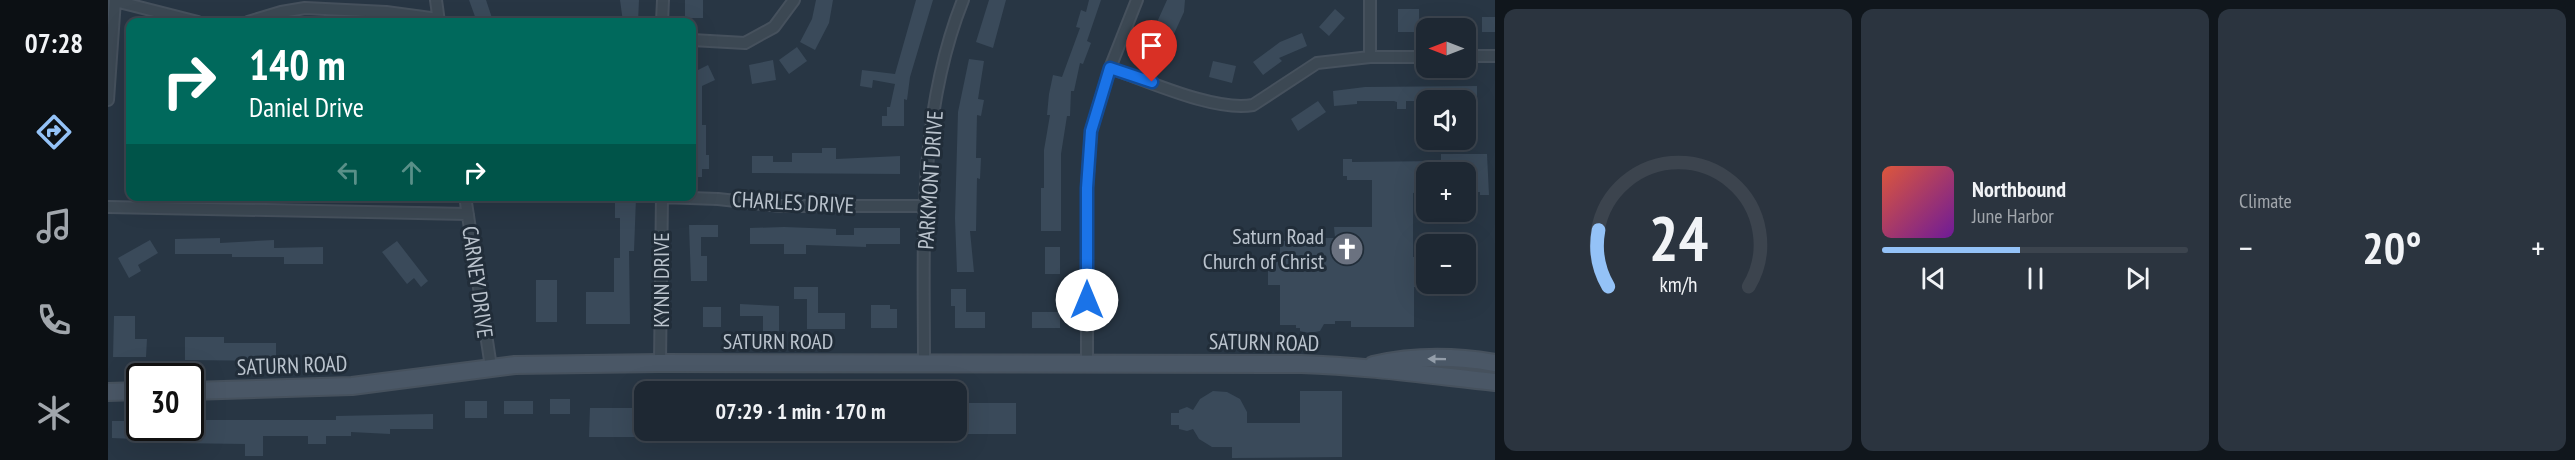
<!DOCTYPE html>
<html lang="en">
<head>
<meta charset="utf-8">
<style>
  body { margin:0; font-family:"PT Sans Narrow",sans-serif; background:#2b343f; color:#f1f3f6; height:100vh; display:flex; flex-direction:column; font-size:22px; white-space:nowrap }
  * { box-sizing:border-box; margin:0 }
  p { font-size:20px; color:#a1a6ac }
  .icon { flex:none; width:33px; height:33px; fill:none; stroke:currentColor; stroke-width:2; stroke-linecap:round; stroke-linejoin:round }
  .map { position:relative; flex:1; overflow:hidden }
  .details { display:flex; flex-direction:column; gap:9px; padding:9px; background:#10161c; width:1080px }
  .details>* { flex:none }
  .guide { position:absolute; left:18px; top:18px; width:570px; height:183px; border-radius:12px; box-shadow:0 6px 24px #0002,0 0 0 2px #3c444e; background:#00695c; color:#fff; overflow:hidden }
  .needle { width:39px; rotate:270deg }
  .buttons { position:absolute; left:1308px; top:18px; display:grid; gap:12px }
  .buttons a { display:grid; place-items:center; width:60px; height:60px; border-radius:12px; background:#1e2833; box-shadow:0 6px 24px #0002,0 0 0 2px #3c444e; font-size:30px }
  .speed { position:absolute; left:18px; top:363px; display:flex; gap:12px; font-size:30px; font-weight:700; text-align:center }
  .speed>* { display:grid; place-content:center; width:78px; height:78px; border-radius:50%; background:#1e2833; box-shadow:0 6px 24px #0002,0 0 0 2px #3c444e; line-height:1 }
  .speed .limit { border:3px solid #111; border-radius:9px; background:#fff; color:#111 }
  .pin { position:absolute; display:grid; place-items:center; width:51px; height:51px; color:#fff; margin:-62px -26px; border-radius:50% 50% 50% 0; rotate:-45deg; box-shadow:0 0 6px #0007 }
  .pin .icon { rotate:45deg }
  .me { position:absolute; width:66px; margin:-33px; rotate:0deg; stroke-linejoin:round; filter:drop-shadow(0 0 4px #0008) }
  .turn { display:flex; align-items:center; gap:21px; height:126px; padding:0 24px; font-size:27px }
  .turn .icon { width:78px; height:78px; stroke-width:2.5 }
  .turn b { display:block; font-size:42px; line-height:51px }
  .lanes { display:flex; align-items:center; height:57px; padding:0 24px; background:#0003; justify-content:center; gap:30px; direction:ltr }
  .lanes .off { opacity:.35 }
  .big { font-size:45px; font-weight:600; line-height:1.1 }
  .details .card { flex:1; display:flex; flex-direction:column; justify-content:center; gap:9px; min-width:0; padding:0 21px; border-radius:12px; background:#2b343f }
  .details .dial { align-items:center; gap:0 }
  .dial svg { height:156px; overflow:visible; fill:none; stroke:#3c444e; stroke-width:7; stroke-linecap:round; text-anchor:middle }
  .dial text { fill:#f1f3f6; stroke:none }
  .song { display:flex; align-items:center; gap:18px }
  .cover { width:72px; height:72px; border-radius:9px; background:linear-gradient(135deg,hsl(10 70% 55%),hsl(280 70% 35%)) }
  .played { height:6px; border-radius:3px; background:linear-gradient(90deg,#94c2f7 45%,#3c444e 45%) }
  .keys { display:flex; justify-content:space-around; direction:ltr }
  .heat { display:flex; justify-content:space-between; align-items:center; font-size:33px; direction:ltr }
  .details .tiles { flex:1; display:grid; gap:9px; grid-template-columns:repeat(3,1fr) }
  .trip { position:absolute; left:526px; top:381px; width:333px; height:60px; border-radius:12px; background:#1e2833; box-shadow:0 6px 24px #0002,0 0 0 2px #3c444e; font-weight:600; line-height:60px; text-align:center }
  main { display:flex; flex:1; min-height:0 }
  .tabs { display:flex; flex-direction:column; width:108px; justify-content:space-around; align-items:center; background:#0c1014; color:#a1a6ac }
  .tabs .icon { width:42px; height:42px }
  .tabs .active { color:#94c2f7 }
  .tabs b { font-size:27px; color:#f1f3f6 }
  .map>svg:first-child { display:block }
</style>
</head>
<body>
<main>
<nav class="tabs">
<b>07:28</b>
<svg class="icon active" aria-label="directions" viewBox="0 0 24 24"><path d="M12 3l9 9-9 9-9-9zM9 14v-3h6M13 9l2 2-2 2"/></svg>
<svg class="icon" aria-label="music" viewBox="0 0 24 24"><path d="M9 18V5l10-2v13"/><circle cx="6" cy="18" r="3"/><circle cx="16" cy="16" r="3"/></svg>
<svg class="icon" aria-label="phone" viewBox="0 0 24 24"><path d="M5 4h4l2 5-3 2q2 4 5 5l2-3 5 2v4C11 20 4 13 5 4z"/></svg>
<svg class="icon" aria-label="climate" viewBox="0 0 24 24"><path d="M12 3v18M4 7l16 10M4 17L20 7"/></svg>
</nav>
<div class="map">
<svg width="1387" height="460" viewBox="0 0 1387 460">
  <rect width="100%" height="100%" fill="#283644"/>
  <path fill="#3a4a5a" d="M361,0H378L384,18L369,22Z
    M512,0H531L530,22H515Z
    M577,0H595V18H577Z
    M708,0H725L721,23L707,50L692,42L704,19Z
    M808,0H825L802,77L799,100L796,99V126H774V116H779V107H782L787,84L765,80L764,88L752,86L754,70L787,74Z
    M881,0H898L885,48L868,42Z
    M981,0H993L979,41L983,43L975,64L972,63L966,91H963L962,116H959L953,154V231H933V188H936V150L942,115H939L941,94L945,75L954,77L972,28L968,27L973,10L978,12Z
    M1059,0H1077L1076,12L1054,60L1036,51Z
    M1227,9L1237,18L1221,36L1211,27Z
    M1290,9H1311V32H1290Z
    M1374,17H1387V32H1374Z
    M1194,33L1199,46L1171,58L1174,61L1155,75L1145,62L1172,42Z
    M689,47L699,61L681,74L671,60Z
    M861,59L876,61L870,99L876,100L873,116L869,115L868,158H873L872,179L869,178L868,231H862L866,272H849L847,218L850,112Z
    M665,60L668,80L644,84L641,65Z
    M1105,61L1128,66L1124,83L1101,77Z
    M600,65L607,80L594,86V125H598V155H601V169H594V177H584V73Z
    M1369,86V101H1298V109H1289V102L1286,101H1249V104L1226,106L1225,91L1257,87Z
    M1210,101L1218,112L1190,131L1183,119Z
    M714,148H728V159L792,156V174L644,173V156H665V162H684V153H714Z
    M1333,154H1379L1381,195H1372V192H1358V172H1318V192L1305,193V257H1309V266H1318V277H1309V287H1306V327H1243V321H1227V324H1216L1212,331L1202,333L1192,331V328H1188V325H1172V285H1160V260H1172V241H1188V238H1194L1202,232L1210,238H1227L1226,227H1264V180H1239V176H1235V159H1244V162L1333,161Z
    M507,198H528L526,251H521L522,324H478V292H506V258H512V218H507Z
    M581,225H610V237H593V256H599V281H583Z
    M676,227L728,229V235H746V228H792V244H758V247L698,245V254H676V244H642V228Z
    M112,238V243L166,240V248L215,247V264H176V257H124V254H67V239Z
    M42,240L50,253L30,265L33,271L21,278L10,258Z
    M289,241L320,281L313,287L306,278L299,284L274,252Z
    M937,247H952V274H937Z
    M428,280H449V322H428Z
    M686,287H710V313H737V329H699V299H686Z
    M843,289H858V312H877V328H847V306H843Z
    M632,304L671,306V331H655V316H632Z
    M763,305H782V309H789V328H763Z
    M595,307H613V327H595Z
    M924,312H952V328H924Z
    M6,316H27V339H39L38,357H5Z
    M77,337H116V343H168V361L77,360Z
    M1105,391L1119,392L1132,399L1139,412V423H1192V391H1234V457L1124,458V447H1104L1091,439L1085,429L1079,431L1071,429V425H1063V413H1071V410L1079,407L1085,410L1092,399Z
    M442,399H462V414H442Z
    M357,401H379V418H357Z
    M396,401H425V414H396Z
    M857,403H908V434H857Z
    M482,408H537V437H481Z
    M325,414V429H282V434L243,432V436H218V444H200V436H155V456H137V444L68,443V428H82V420H228V416Z
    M4,421H24V428H49V440L4,438Z"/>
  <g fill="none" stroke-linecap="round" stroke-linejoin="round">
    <g stroke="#46515d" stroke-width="14">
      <path id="street" d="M328,0L331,22
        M7,1L90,22
        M140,22L173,12L197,8L278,12L330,19
        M554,22L555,0
        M584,40L637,43L666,27L686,0
        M1358,56H1387
        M1262,57V0
        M1002,68C1040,81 1107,112 1145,105L1209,63L1262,57H1318
        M0,100L7,0
        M357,196L383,367
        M554,197L610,199L673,206H817
        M0,207L360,214
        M552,363L554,196
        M816,364C816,242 809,115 855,0
        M979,364V188L983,131L1002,68L1029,0"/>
    </g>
    <g stroke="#46515d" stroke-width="20">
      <path id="secondary" d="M1265,365C1304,356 1347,356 1387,363
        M82,391L244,386L407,365L552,363L1193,364C1258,366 1322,375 1387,382
        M0,392L32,391"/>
    </g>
    <use href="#street" stroke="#3c4853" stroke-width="10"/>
    <use href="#secondary" stroke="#4a5766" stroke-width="16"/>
  </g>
  <defs><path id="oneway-solid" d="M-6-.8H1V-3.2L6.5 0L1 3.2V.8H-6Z" transform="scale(1.5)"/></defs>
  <use fill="#939da9" href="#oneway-solid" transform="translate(1329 359) rotate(-179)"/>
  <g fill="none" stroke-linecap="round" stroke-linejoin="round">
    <g stroke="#114b97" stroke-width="15">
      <path id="route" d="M979,300V188L983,131L1002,68L1044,82"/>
    </g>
    <use href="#route" stroke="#1a73e8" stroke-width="10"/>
  </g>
  <defs>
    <g id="church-disc" transform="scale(1.725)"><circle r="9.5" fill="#6b7280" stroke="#212d39"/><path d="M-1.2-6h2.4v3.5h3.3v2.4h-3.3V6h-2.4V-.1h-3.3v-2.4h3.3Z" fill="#fff"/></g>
  </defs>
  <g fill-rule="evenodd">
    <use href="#church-disc" x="1239" y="249"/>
  </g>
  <g text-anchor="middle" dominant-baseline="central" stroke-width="6" stroke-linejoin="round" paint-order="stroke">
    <g font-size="22" fill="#bac3cd" stroke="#212d39">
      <text transform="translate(822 180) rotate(-86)">PARKMONT DRIVE</text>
      <text transform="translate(685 202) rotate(3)">CHARLES DRIVE</text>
      <text transform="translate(553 280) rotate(-90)">KYNN DRIVE</text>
      <text transform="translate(370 282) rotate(82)">CARNEY DRIVE</text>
      <text x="670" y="341">SATURN ROAD</text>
      <text transform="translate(1156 342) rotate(1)">SATURN ROAD</text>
      <text transform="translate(184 365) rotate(-2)">SATURN ROAD</text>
    </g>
    <g font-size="22" fill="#bac3cd" stroke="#212d39" text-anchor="end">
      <text x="1216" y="236">Saturn Road<tspan x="1216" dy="25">Church of Christ</tspan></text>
    </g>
  </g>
</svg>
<div class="buttons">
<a><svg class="needle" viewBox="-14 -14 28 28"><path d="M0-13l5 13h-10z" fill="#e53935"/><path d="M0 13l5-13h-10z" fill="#a1a6ac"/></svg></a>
<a><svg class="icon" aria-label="sound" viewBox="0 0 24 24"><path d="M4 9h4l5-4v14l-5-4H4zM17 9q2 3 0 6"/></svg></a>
<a>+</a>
<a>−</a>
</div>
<div class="speed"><div class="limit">30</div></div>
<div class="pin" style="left:1044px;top:82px;background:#d93025"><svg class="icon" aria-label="arrive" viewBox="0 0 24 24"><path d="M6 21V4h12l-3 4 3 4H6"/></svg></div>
<svg class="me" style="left:979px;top:300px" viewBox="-20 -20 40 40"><circle r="19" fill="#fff"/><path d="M0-13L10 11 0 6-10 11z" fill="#1a73e8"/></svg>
<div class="trip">07:29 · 1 min · 170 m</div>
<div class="guide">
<div class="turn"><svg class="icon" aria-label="right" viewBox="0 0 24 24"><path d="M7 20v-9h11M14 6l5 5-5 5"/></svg><div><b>140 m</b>Daniel Drive</div></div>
<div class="lanes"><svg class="icon off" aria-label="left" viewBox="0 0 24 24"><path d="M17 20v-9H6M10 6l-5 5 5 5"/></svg><svg class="icon off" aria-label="ahead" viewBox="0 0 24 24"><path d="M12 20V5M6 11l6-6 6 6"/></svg><svg class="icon" aria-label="right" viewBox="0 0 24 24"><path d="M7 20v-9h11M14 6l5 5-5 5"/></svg></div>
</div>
</div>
<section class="details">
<div class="tiles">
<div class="card dial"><svg viewBox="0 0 100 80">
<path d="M14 69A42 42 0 1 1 86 69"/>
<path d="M14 69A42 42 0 0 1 9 40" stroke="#94c2f7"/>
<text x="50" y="56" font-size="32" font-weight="700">24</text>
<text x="50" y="72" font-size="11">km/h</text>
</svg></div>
<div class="card">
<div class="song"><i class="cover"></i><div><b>Northbound</b><p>June Harbor</p></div></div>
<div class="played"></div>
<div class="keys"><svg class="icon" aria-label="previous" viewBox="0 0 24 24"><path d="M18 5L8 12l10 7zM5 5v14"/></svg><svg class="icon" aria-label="pause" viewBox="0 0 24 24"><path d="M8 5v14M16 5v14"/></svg><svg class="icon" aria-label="next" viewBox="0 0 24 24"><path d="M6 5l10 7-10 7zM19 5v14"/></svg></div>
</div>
<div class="card"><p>Climate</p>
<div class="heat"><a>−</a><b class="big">20°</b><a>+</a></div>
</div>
</div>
</section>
</main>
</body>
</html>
